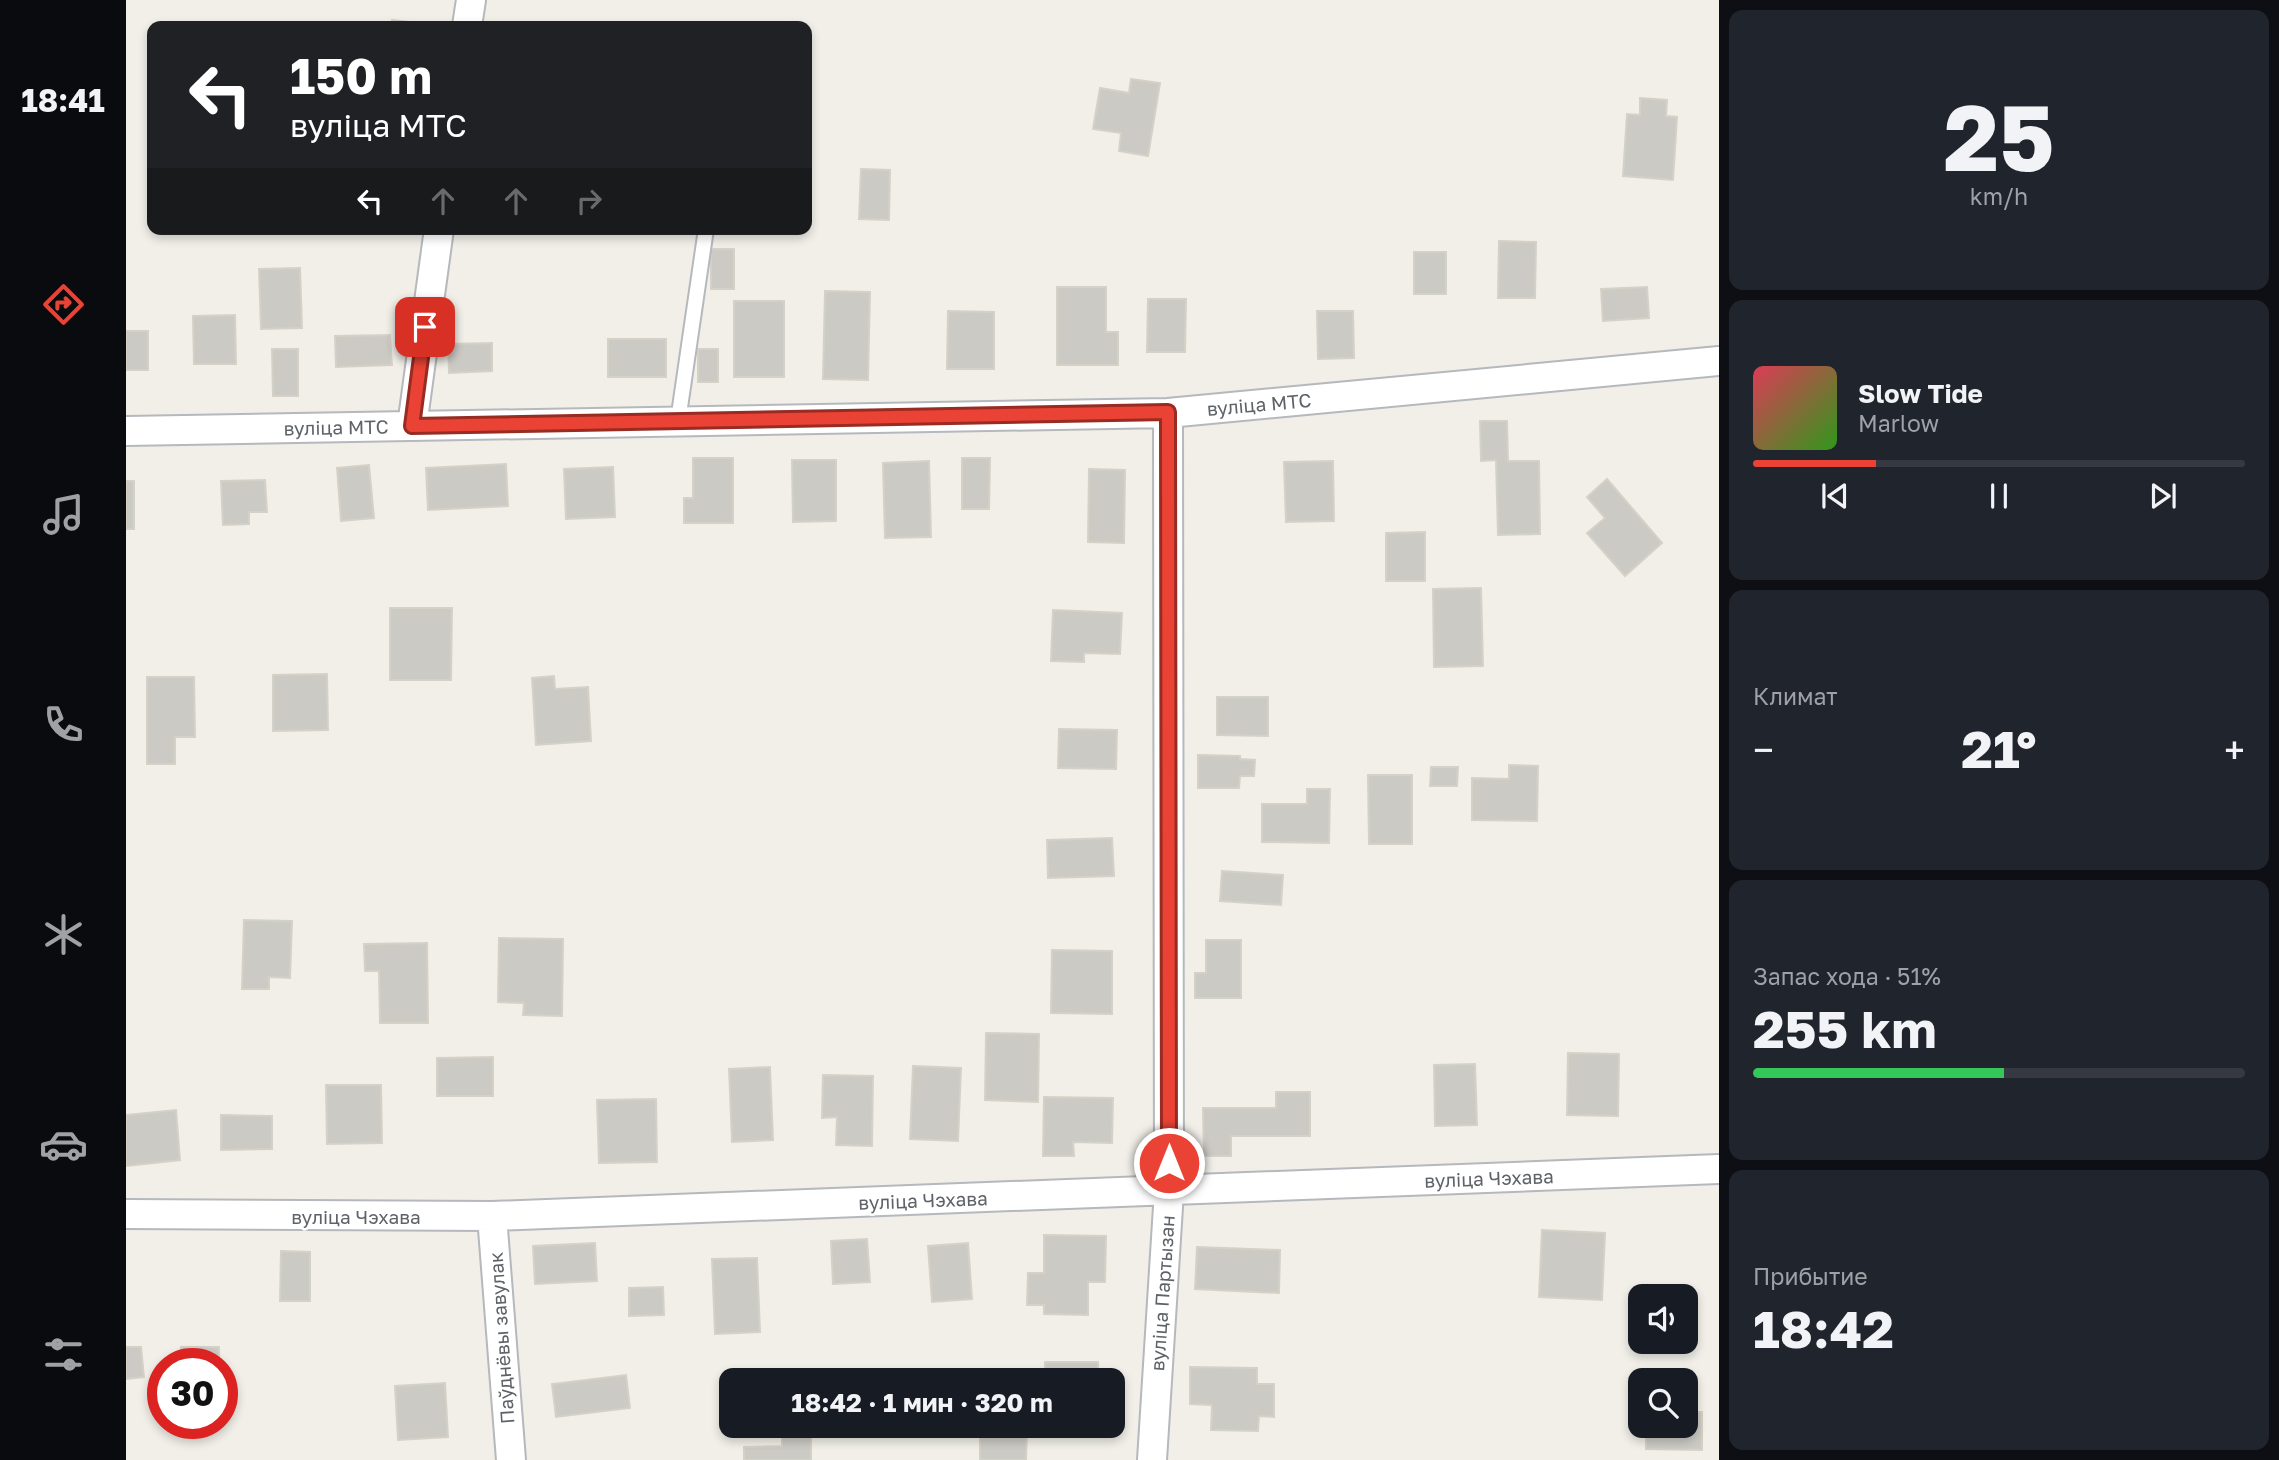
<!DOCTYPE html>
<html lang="ru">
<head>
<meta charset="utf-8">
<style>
  body { margin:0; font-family:"Golos Text",sans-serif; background:#20242c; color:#f1f3f6; height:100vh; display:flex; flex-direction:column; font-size:26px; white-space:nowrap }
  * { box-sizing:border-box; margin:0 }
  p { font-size:23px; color:#9ea1a6 }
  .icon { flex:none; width:38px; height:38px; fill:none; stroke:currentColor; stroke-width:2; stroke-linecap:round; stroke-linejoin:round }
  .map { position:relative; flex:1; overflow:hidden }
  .sheet { display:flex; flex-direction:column; gap:10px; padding:10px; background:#0d0f14; width:560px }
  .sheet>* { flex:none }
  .banner { position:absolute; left:21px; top:21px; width:665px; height:214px; border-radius:14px; box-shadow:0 4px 10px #0003; background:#202124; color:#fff; overflow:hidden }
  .controls { position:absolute; left:1502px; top:1284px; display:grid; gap:14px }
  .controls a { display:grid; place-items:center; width:70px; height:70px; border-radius:14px; background:#171b24; box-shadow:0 4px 10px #0003; font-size:35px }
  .speed { position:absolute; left:21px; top:1348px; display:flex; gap:14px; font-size:35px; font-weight:700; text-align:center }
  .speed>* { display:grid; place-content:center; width:91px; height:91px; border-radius:50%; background:#171b24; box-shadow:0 4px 10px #0003; line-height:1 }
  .speed .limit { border:10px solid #d22; background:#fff; color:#111 }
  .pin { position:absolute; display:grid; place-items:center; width:60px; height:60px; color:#fff; margin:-30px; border-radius:14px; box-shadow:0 4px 10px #0006 }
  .me { position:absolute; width:77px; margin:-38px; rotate:0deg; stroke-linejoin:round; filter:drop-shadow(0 0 5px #0008) }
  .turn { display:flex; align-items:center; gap:24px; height:147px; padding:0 28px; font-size:32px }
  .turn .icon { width:91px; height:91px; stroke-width:2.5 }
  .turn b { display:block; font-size:49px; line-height:60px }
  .lanes { display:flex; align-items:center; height:66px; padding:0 28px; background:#0003; justify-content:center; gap:35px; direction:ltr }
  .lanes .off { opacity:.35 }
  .big { font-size:52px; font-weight:700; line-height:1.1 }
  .sheet .tile { flex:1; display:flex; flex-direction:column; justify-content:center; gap:10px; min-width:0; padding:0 24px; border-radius:14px; background:#20242c }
  .sheet .dial { align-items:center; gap:0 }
  .dial b { font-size:91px; line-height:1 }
  .song { display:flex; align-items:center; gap:21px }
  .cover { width:84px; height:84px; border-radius:10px; background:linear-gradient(135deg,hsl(350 70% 55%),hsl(110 70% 35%)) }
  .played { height:7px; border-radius:4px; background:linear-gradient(90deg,#ea4335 25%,#363941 25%) }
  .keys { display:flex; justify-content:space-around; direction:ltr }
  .heat { display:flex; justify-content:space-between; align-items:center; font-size:38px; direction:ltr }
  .charge { height:10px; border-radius:5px; background:linear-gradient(90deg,#34c759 51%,#363941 0) }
  .trip { position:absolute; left:593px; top:1368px; width:406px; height:70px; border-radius:14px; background:#171b24; box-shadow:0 4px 10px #0003; font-weight:700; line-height:70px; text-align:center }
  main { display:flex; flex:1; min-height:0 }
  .tab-bar { display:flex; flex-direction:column; width:126px; justify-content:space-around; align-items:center; background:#090b0e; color:#9ea1a6 }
  .tab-bar .icon { width:49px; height:49px }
  .tab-bar .on { color:#ea4335 }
  .tab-bar b { font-size:32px; color:#f1f3f6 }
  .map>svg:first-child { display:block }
</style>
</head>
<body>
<main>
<nav class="tab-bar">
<b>18:41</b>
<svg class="icon on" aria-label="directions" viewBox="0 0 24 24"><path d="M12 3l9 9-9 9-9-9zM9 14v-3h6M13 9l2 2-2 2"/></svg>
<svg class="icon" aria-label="music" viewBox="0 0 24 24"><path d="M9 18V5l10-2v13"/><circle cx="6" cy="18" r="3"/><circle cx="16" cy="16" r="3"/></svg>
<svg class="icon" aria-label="phone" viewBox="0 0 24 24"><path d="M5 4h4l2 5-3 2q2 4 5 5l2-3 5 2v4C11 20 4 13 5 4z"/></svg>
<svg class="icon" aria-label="climate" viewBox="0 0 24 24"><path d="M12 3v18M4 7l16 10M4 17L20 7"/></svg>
<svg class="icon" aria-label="car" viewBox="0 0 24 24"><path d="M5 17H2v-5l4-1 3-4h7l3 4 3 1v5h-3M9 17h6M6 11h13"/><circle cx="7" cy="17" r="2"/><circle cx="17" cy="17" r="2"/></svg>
<svg class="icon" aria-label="filters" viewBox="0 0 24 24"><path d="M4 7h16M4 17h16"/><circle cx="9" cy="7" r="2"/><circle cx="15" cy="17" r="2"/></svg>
</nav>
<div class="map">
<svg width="1593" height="1460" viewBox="0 0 1593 1460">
  <rect width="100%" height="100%" fill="#f1efe8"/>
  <path fill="#cccac5" stroke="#d6d1c6" stroke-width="2" d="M266,20L302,24V26H265Z
    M1005,79L1034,83L1022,156L993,151L995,133L967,129L974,88L1003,93Z
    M1514,98L1541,100L1540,116L1551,117L1547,180L1497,176L1501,114L1514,115Z
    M735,169L764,170L763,220L733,219Z
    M1373,241L1410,242L1409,298H1372Z
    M585,249H608V289H585Z
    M1288,252H1320V294H1288Z
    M174,268L176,328L135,329L133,269Z
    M931,287H980V332H992V365H931Z
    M1521,287L1523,318L1477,321L1475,289Z
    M699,291L744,292L742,380L697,379Z
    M1022,299H1060L1059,352H1021Z
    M608,301H658V377H608Z
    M822,311L868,312V369H821Z
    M1191,311H1227L1228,358L1192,359Z
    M109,315L110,364H68L67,316Z
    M0,331H22V370H0Z
    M264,335L266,365L210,367L209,336Z
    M482,339H540V377H482Z
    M366,343V371L323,373L322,344Z
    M146,349H172V396H147Z
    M572,349H592V382H572Z
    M1354,421H1381L1382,461H1413L1414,534L1372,535L1370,460L1355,461Z
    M567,458H607V523H558V498H567Z
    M836,458H864L863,509H836Z
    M666,460H710V521L667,522Z
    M803,461L805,537L759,538L757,463Z
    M1207,461L1208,521L1160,522L1158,462Z
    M380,464L382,506L302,510L300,468Z
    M243,465L248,518L215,521L211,468Z
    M487,467L489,517L440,519L438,469Z
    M963,469L999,470L998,543L962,542Z
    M1481,479L1536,543L1499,576L1461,533L1479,518L1461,497Z
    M139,480L141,512H123V524L97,525L95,481Z
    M0,481H8V529H0Z
    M1299,532V581H1260V533Z
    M1355,588L1357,666L1308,667L1307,589Z
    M264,608H326L325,680H264Z
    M927,610L996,613L994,654L958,653V662L925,661Z
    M201,674L202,730L147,731V675Z
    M428,676L429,689L462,687L465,741L410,745L406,678Z
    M21,677H68L69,737H49V764H21Z
    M1091,697H1142V736L1091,735Z
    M933,729L991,730L990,769L932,768Z
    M1072,755L1114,756V759L1129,760L1128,776H1114L1113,788H1072Z
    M1383,765L1412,766L1411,821L1346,820V778L1383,779Z
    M1305,767H1332L1331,786H1304Z
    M1242,775H1286V844H1243Z
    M1181,789H1204L1203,843L1136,842V804H1181Z
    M986,838L988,876L922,878L921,840Z
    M1096,871L1157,875L1155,905L1094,901Z
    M118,920L166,921L164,978L143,977V989H116Z
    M373,938L437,939L436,1016L397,1015L398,1003L372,1002Z
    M1080,940H1115V998H1069V973H1080Z
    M301,943L302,1023H254L253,971H239L238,944Z
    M926,950L986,951V1014L925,1013Z
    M860,1033L913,1034L912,1102L859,1100Z
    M1442,1053L1493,1054L1492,1116L1441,1115Z
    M367,1057V1096H311V1058Z
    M1349,1064L1351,1125L1309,1126L1308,1065Z
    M787,1066L835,1068L832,1141L784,1139Z
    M644,1067L647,1140L606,1142L603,1069Z
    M697,1075L747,1076L746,1146L710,1145L711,1117L696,1118Z
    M200,1085H255L256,1143L201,1144Z
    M1150,1092H1184V1136H1105V1156H1078L1077,1108H1150Z
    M918,1097L987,1098L986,1143L947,1142L948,1156H917Z
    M530,1099L531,1162L473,1163L471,1100Z
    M50,1110L54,1160L0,1166V1115Z
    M95,1115L146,1116V1149L95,1150Z
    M1416,1230L1479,1233L1476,1300L1413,1297Z
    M918,1235L980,1236L979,1282H962V1315L918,1314V1305H901L902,1273H918Z
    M741,1239L744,1282L707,1284L705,1241Z
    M469,1243L471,1281L409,1284L407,1246Z
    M842,1243L846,1299L806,1302L802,1246Z
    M1071,1247L1154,1250L1153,1293L1069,1289Z
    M155,1251L184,1252V1301H154Z
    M631,1258L634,1332L589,1334L586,1259Z
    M537,1287L538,1315L503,1316V1288Z
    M0,1347H15L18,1377L0,1379Z
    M55,1347H93V1363H55Z
    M919,1362H972V1381H919Z
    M1064,1367L1131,1368V1384H1148V1417L1133,1416L1132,1431L1085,1430L1086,1405L1064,1404Z
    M500,1375L504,1408L430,1417L426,1384Z
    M319,1383L322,1437L272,1440L269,1386Z
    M1559,1412H1576V1450L1520,1449V1426H1559Z
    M656,1426H685V1460H618V1447L656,1446Z
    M854,1426H901L900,1460H854Z"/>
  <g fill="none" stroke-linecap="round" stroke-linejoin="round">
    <g stroke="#b5b8bc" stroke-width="18">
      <path id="lane" d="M552,421L580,229"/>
    </g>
    <g stroke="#b5b8bc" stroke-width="32">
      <path id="street" d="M341,26L345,0
        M286,426L313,229
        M0,431L1042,413L1593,361
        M0,1214L366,1216L1593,1169
        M366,1216L385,1460
        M1026,1460L1043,1191L1042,413"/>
    </g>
    <use href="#lane" stroke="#fff" stroke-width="14"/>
    <use href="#street" stroke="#fff" stroke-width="28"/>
  </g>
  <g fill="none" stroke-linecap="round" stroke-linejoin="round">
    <g stroke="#982c22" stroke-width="18">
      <path id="route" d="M299,327L286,426L1042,412L1043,1163"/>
    </g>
    <use href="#route" stroke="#ea4335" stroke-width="12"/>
  </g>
  <g text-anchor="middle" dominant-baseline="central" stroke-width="5" stroke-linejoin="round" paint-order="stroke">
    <g font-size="19" fill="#5f6368" stroke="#fff">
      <text transform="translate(1133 404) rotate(-5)">вуліца МТС</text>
      <text transform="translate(210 427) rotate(-1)">вуліца МТС</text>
      <text transform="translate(1363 1178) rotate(-2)">вуліца Чэхава</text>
      <text transform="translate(797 1200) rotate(-2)">вуліца Чэхава</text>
      <text x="230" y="1216">вуліца Чэхава</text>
      <text transform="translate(1036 1293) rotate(-86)">вуліца Партызан</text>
      <text transform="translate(375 1338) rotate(-94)">Паўднёвы завулак</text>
    </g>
  </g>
</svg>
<div class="controls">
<a><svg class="icon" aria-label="sound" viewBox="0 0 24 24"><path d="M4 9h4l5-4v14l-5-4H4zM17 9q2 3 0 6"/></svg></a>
<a><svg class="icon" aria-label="search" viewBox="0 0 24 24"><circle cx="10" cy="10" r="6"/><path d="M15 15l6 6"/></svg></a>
</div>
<div class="speed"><div class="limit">30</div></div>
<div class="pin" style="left:299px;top:327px;background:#d93025"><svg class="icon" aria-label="arrive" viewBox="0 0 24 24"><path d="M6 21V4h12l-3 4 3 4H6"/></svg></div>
<svg class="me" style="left:1043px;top:1163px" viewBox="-20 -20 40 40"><circle r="17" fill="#ea4335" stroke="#fff" stroke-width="3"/><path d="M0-11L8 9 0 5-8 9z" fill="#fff"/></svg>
<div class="trip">18:42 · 1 мин · 320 m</div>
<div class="banner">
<div class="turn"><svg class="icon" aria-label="left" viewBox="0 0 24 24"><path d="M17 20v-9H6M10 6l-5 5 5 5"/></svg><div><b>150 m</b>вуліца МТС</div></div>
<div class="lanes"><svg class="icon" aria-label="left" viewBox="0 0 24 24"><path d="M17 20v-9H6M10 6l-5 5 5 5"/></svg><svg class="icon off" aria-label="ahead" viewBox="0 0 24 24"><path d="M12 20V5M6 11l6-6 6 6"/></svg><svg class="icon off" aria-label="ahead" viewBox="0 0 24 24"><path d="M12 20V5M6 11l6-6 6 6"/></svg><svg class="icon off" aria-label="right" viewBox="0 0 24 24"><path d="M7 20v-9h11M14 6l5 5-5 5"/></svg></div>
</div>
</div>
<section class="sheet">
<div class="tile dial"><b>25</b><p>km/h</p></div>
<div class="tile">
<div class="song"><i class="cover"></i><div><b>Slow Tide</b><p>Marlow</p></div></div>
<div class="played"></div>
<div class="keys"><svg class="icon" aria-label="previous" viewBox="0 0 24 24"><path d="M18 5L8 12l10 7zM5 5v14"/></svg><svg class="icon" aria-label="pause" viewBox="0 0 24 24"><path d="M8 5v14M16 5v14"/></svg><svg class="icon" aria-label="next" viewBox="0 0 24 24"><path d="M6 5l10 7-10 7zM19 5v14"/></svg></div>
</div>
<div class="tile"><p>Климат</p>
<div class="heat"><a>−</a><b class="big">21°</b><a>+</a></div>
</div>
<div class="tile"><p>Запас хода · 51%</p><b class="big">255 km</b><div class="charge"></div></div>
<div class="tile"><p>Прибытие</p><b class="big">18:42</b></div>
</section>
</main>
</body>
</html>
